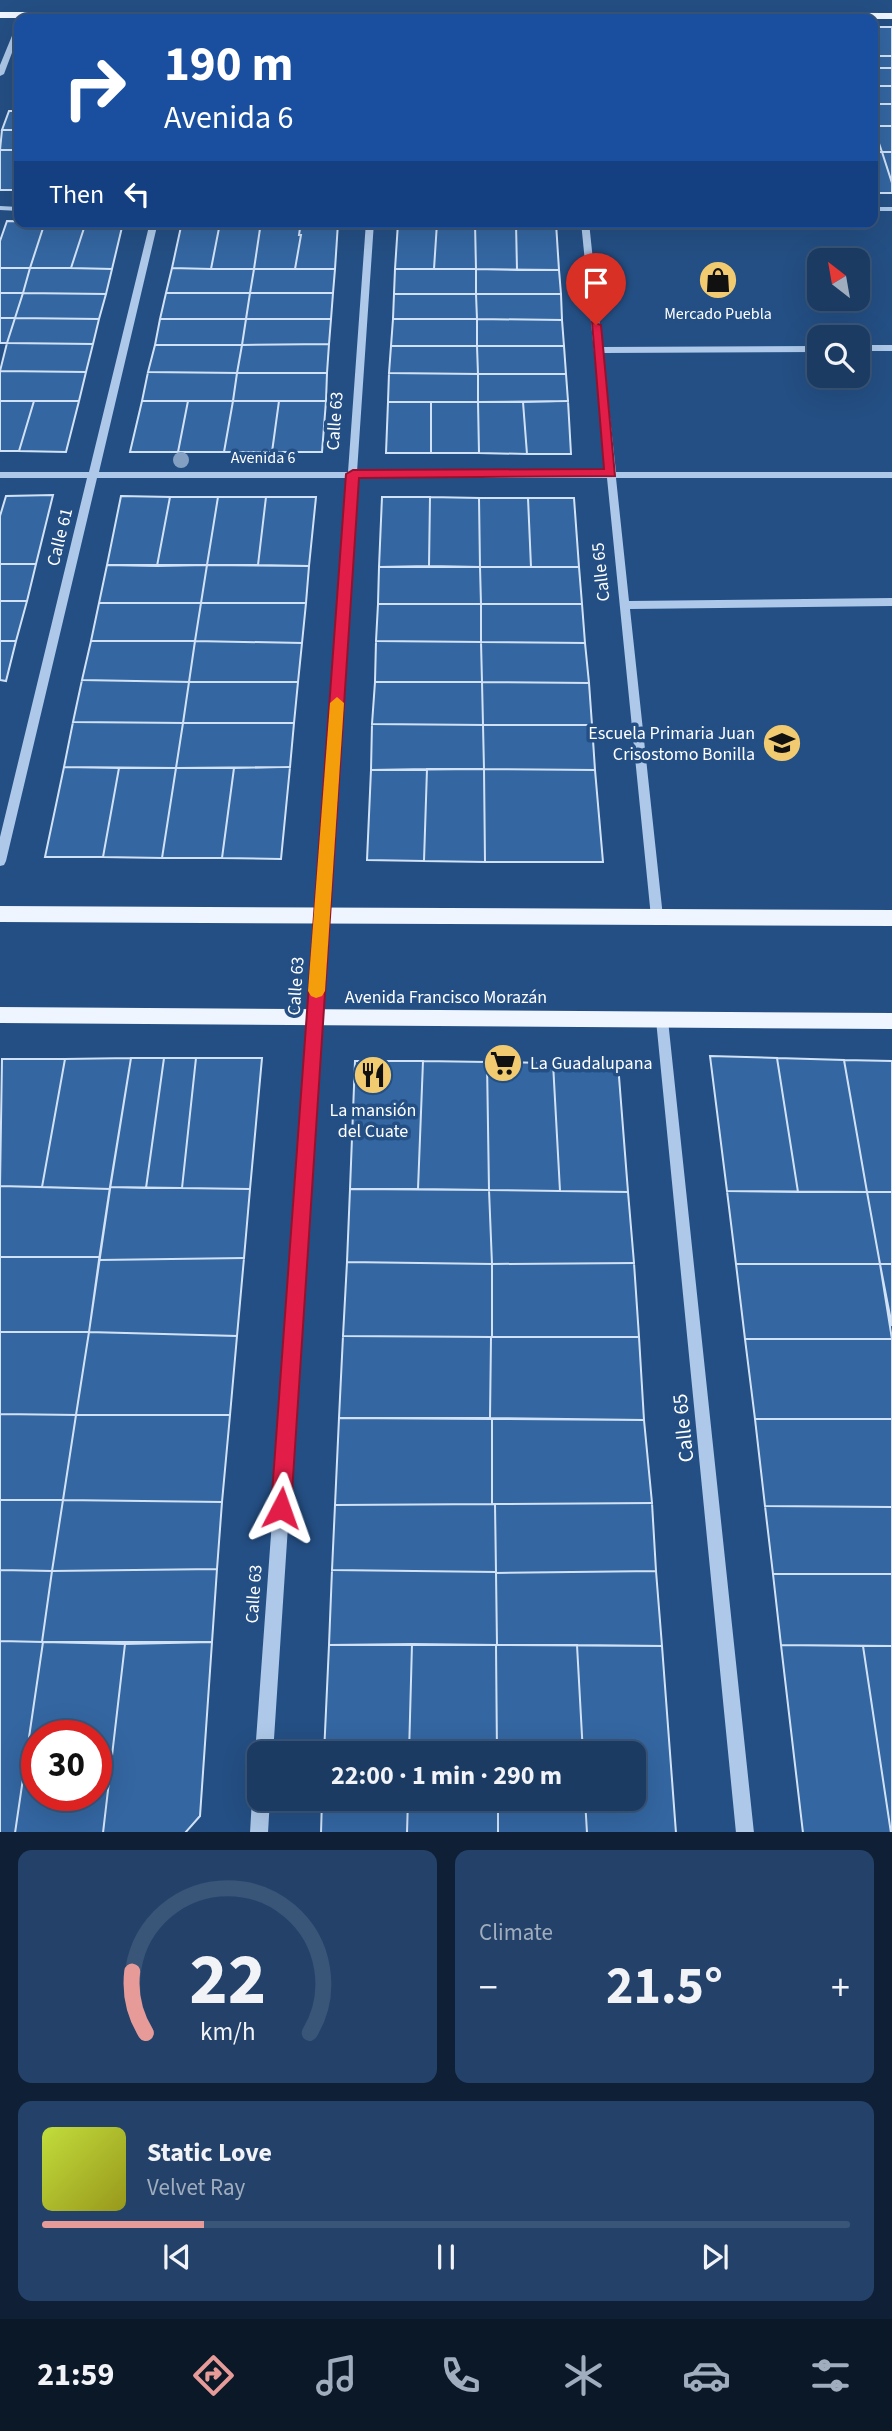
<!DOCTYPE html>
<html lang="en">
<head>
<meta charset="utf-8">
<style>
  body { margin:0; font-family:"Source Sans 3",sans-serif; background:#244269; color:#f1f3f6; height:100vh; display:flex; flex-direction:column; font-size:26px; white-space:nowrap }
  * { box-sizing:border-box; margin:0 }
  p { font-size:23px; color:#a0adbe }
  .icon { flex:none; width:38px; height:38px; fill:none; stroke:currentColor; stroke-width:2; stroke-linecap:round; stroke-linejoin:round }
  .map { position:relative; height:1832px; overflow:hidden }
  .details { display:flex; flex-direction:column; gap:18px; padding:18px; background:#0f2036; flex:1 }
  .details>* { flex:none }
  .guide { position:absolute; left:14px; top:14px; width:864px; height:214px; border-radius:14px; box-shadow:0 7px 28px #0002,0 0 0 2px #395578; background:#1a4fa0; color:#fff; overflow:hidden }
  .needle { width:46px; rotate:329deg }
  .fabs { position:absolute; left:807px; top:248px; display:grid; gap:14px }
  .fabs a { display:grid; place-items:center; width:63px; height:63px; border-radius:14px; background:#1b3b63; box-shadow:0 7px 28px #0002,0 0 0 2px #395578; font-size:35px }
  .speed { position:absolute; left:21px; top:1720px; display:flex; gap:14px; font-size:35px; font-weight:700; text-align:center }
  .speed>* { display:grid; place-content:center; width:91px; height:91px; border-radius:50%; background:#1b3b63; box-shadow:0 7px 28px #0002,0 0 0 2px #395578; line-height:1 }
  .speed .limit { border:10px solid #d22; background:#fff; color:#111 }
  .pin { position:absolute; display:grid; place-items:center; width:60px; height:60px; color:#fff; margin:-72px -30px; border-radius:50% 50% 50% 0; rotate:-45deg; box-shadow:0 0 7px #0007 }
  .pin .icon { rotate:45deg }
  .me { position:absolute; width:77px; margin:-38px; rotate:4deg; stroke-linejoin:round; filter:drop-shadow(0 0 5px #0008) }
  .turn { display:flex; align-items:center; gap:24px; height:147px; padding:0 35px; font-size:32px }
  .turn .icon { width:91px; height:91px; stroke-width:2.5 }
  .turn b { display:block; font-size:49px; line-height:60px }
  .then { display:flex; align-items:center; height:66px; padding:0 35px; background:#0003; gap:14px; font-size:26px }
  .big { font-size:52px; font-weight:700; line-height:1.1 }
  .details .widget { flex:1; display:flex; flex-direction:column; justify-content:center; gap:10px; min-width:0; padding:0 24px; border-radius:14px; background:#244269 }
  .details .dial { align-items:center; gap:0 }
  .dial svg { height:182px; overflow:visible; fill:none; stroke:#395578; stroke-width:7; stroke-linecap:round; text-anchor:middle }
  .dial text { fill:#f1f3f6; stroke:none }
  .song { display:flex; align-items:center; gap:21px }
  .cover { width:84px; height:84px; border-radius:10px; background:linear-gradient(135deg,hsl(70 70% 55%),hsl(60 70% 35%)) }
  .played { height:7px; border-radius:4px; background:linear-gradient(90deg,#e69b98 20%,#395578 20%) }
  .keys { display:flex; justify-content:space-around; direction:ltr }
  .heat { display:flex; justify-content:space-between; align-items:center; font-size:38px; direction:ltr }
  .details .tiles { flex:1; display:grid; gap:18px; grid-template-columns:1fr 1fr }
  .widget:last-child { grid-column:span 2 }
  .trip { position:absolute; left:247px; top:1741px; width:399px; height:70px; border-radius:14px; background:#1b3b63; box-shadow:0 7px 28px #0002,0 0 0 2px #395578; font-weight:700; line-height:70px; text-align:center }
  .menu { display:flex; height:112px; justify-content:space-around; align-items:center; background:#0b1828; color:#a0adbe }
  .menu .icon { width:49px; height:49px }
  .menu .current { color:#e69b98 }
  .menu b { font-size:32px; color:#f1f3f6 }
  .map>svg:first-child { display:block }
</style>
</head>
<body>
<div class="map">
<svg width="892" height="1833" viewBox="0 0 892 1833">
  <rect width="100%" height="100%" fill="#244f84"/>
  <path fill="#3466a1" stroke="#d1e2f6" stroke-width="2" fill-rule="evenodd" d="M873,27H892V56H873Z
    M873,56H892V68H873Z
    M873,68H892V86H873Z
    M873,86H892V104H873Z
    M873,104H892V126H873Z
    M9,111H19V130H2Z
    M873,126H892V152H882Z
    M2,130H19V150H0Z
    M0,150H19V182L17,190H0Z
    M873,152H882L892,183V193H873Z
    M882,152H892V183Z
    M7,221L45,222L30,268H0V241Z
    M45,222H86L71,268H30Z
    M86,222L123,223L112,269L71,268Z
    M182,222L220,223L211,269L172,268Z
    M261,222L254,269H211L220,223Z
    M261,222H301L299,235H301L295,269H254Z
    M301,222L338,223L335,269H295L301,235H299Z
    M398,223H437L434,269H395Z
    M437,223H475L476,269H434Z
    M475,223H516L517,270L476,269Z
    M516,223H556L559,270H517Z
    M0,268H30L23,293H0Z
    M30,268H71L112,269L106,294L23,293Z
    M172,268L211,269H254L250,293H166Z
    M254,269H335L333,293H250Z
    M395,269H476V294H394Z
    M476,269L559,270L561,294H476Z
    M0,293H23L15,318H0Z
    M23,293L106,294L99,319L15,318Z
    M166,293H250L246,319H160Z
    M250,293H333L331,319H246Z
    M394,294H476L477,319H393Z
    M476,294H561L562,320L477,319Z
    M0,318H15L7,343H0Z
    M15,318L99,319L93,344L7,343Z
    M160,319H246L242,345H155Z
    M246,319H331L329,344L242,345Z
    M393,319H477V346H391Z
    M477,319L562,320L564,346H477Z
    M7,343L93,344L86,372L0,371Z
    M329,344L327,373H237L242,345Z
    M155,345H242L237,373L148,372Z
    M391,346H477L478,374L389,373Z
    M477,346H564L566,374H478Z
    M0,371L86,372L79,401H0Z
    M148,372L237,373L233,401H142Z
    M237,373H327L326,401H233Z
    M389,373L478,374V402H388Z
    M478,374H566L568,401L478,402Z
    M0,401H34L19,451H0Z
    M34,401H79L66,452L19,451Z
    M142,401H188L178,452H130Z
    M188,401H233L224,452H178Z
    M233,401H279L272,452H224Z
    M279,401H326L322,452H272Z
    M568,401L571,454H527L523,402Z
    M388,402H431V453H386Z
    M431,402H478L479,453H431Z
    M478,402H523L527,454L479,453Z
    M53,495L36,564H0V516L6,496Z
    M121,496L170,497L157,566L107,565Z
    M170,497H218L207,565L157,566Z
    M218,497H266L258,565H207Z
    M266,497H316L309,566L258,565Z
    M382,497H430L429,566L379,567Z
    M430,497L479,498L480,567L429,566Z
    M479,498H528L531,567H480Z
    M528,498H574L579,567H531Z
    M0,564H36L27,601H0Z
    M107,565H207L201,603H99Z
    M207,565L309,566L306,603H201Z
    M379,567H480L481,604H378Z
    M480,567H579L582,604H481Z
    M0,601H27L16,641H0Z
    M99,603H201L195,641H91Z
    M201,603H306L302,643L195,641Z
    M378,604H481V642L376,641Z
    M481,604H582L585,643L481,642Z
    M0,641H16L6,681L0,680Z
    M91,641H195L189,682L82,680Z
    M195,641L302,643L298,682H189Z
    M376,641L481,642L482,682H375Z
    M481,642L585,643L589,683L482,682Z
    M82,680L189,682L183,723L73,722Z
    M189,682H298L294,723H183Z
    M375,682H482L483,725L372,724Z
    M482,682L589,683L592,725H483Z
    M73,722L183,723L176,768L64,767Z
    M183,723H294L290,767L176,768Z
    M372,724L483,725L484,769L371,770Z
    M483,725H592L595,770L484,769Z
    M64,767L119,768L103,857H45Z
    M290,767L281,859L222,858L234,768Z
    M119,768H176L162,858L103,857Z
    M176,768H234L222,858H162Z
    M427,769H484L485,862L424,861Z
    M427,769L424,861L367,860L371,770Z
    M484,769L595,770L603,862H485Z
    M710,1056L777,1058L798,1192L727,1191Z
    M131,1058H164L146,1188L110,1187Z
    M131,1058L110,1189L42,1187L65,1059Z
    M164,1058H196L182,1188H146Z
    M196,1058H262L250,1189L182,1188Z
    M777,1058L844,1060L867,1192H798Z
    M2,1059H65L42,1187L0,1186Z
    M844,1060L892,1061V1192H867Z
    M355,1061H423L418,1189H350Z
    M423,1061L487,1062L489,1190L418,1189Z
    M487,1062L553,1063L560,1191L489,1190Z
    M553,1063L618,1064L628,1192L560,1191Z
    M0,1186L110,1189L100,1257H0Z
    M110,1187L250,1189L244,1258L99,1260Z
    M350,1189L489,1190L492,1264L347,1262Z
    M489,1190L628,1192L634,1263L492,1264Z
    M727,1191L867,1192L880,1264H736Z
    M867,1192H892V1264H880Z
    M0,1257H100L89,1332H0Z
    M244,1258L237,1336L89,1332L99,1260Z
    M347,1262L492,1264V1337L343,1336Z
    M634,1263L639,1337H492V1264Z
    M736,1264H880L892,1339H745Z
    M880,1264H892V1326Z
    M0,1332H89L76,1415L0,1414Z
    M89,1332L237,1336L230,1415H76Z
    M343,1336L491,1337L490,1418H339Z
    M491,1337H639L644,1420L490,1418Z
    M745,1339H892V1419H755Z
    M0,1414L76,1415L63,1500H0Z
    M76,1415H230L222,1502L63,1500Z
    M339,1418L492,1419V1504L335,1505Z
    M492,1419L644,1420L652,1503L492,1504Z
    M755,1419H892V1507L765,1506Z
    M0,1500H63L52,1571L0,1570Z
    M63,1500L222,1502L217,1569L52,1571Z
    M652,1503L656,1571L496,1573L495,1504Z
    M495,1504L496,1572L332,1570L335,1505Z
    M765,1506L892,1507V1574H773Z
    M217,1569L212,1642H42L52,1571Z
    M0,1570L52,1571L42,1642L0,1641Z
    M332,1570L496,1572L497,1645H329Z
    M656,1571L662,1646L497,1645L496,1573Z
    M773,1574H892V1646L781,1645Z
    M0,1641L43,1642L15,1833H0Z
    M43,1642L125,1644L103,1833H15ZM37,1736H96V1796H37Z
    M212,1642L200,1816L185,1833H103L125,1644Z
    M412,1644L496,1645L497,1754H409Z
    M412,1644L409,1754H324L329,1645Z
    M496,1645H577L583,1754H497Z
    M577,1645L662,1646L676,1833H587L585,1799H634V1754H583Z
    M781,1645L863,1646L891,1833H803Z
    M863,1646H892V1833H891Z
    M322,1799H408L407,1833H321Z
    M408,1799H498V1833H407Z
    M498,1799H585L587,1833H498Z"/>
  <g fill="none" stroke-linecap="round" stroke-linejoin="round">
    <path fill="#adc8e8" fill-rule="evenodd" d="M19,24V34L4,74L0,76V65L16,26Z
      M0,206L19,207V211L0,210Z
      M873,207H892V211H873Z
      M150,222H158L99,472H348L366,222H374L357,472H606L581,222H589L602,347L819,346V352L603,353L616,472H892V478H616L629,601L892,598V606L630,609L663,917L661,921L657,922L653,921L651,917L607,478H357L273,1754H259V1761L255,1754L348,478H97L6,861L4,865L0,866V837L87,478H0V472H89Z
      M858,345H892V351H858Z
      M662,1014L667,1016L668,1020L754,1833H736L656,1020L657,1016Z
      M259,1791V1799H270L268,1833H250L252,1799L255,1793Z"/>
    <path fill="#eff5fe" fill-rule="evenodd" d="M0,12L892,13V19L0,18Z
      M0,906L892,910V926L0,922Z
      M0,1007L892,1013V1029L0,1023Z"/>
  </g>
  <circle fill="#83a0c3" cx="181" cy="460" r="8"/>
  <path fill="#e11d48" stroke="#92132f" stroke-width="2" d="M592,322L601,325L615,476L359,478L291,1508L288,1515L281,1518L274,1515L271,1508L346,474L353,470L604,469Z"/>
  <path fill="#f59e0b" d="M337,697L344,703L325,991L322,996L316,998L311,996L308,991L330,703Z"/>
  <defs>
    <g id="shop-disc" transform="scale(2.0125)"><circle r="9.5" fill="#f2cb71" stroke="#244f84"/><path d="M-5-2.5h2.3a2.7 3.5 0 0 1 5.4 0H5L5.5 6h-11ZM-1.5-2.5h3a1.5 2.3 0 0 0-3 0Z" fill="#111"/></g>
    <g id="school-disc" transform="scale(2.0125)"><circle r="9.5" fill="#f2cb71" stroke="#244f84"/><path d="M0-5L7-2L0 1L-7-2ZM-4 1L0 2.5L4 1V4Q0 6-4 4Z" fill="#111"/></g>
    <g id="supermarket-disc" transform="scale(2.0125)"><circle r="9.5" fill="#f2cb71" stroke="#244f84"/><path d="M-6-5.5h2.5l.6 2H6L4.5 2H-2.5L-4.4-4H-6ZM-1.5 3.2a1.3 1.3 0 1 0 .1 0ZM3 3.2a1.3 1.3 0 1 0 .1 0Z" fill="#111"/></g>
    <g id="restaurant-disc" transform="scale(2.0125)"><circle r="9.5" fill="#f2cb71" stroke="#244f84"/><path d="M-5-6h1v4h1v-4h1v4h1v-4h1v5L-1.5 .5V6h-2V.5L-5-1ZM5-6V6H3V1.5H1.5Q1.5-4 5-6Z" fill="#111"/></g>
  </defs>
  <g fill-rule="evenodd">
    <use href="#shop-disc" x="718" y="280"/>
    <use href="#school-disc" x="782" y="743"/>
    <use href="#supermarket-disc" x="503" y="1063"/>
    <use href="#restaurant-disc" x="373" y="1075"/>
  </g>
  <g text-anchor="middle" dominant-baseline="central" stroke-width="7" stroke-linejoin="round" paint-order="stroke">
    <g font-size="16" fill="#fff" stroke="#244f84">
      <text x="718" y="314">Mercado Puebla</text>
    </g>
    <g font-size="16" fill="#fff" stroke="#244f84">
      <text x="263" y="458">Avenida 6</text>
    </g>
    <g font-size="18" fill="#fff" stroke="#244f84">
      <text transform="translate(335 421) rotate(-86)">Calle 63</text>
      <text transform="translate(60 537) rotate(-76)">Calle 61</text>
      <text transform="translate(601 572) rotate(-96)">Calle 65</text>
      <text transform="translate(296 986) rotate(-86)">Calle 63</text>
      <text x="446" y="997">Avenida Francisco Morazán</text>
      <text transform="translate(254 1594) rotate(-86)">Calle 63</text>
    </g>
    <g font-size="18" fill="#fff" stroke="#244f84" text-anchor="end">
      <text x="755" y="733">Escuela Primaria Juan<tspan x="755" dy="21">Crisostomo Bonilla</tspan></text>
      <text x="530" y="1063" text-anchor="start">La Guadalupana</text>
      <text x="373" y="1110" text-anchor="middle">La mansión<tspan x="373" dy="21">del Cuate</tspan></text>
    </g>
    <g font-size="21" fill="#fff" stroke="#244f84">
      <text transform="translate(683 1428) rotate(-96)">Calle 65</text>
    </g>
  </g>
</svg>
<div class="fabs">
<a><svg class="needle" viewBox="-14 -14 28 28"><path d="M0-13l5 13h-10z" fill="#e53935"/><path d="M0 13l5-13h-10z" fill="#a0adbe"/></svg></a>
<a><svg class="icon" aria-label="search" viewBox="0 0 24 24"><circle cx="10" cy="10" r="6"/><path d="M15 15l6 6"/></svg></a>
</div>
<div class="speed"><div class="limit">30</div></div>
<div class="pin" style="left:596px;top:325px;background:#d93025"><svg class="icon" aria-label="arrive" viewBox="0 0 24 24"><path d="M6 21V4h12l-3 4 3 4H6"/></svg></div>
<svg class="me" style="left:281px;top:1508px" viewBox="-20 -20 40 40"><path d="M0-17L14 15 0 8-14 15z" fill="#e11d48" stroke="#fff" stroke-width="4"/></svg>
<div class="trip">22:00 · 1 min · 290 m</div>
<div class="guide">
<div class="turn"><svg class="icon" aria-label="right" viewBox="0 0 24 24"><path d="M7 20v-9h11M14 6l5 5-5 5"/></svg><div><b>190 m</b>Avenida 6</div></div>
<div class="then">Then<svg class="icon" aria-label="left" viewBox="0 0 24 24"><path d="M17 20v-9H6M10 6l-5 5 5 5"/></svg></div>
</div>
</div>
<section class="details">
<div class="tiles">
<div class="widget dial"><svg viewBox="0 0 100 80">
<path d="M14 69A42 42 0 1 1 86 69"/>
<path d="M14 69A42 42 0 0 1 8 42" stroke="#e69b98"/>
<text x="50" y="56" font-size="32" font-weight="700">22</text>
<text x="50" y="72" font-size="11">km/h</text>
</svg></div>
<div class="widget"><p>Climate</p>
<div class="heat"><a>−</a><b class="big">21.5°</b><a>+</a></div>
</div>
<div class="widget">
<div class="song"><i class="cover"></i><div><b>Static Love</b><p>Velvet Ray</p></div></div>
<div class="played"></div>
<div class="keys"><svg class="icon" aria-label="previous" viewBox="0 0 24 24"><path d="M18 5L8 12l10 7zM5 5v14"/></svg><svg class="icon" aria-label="pause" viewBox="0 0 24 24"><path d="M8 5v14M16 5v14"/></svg><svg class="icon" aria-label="next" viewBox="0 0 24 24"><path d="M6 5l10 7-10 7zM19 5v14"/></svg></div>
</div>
</div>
</section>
<nav class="menu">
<b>21:59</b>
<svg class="icon current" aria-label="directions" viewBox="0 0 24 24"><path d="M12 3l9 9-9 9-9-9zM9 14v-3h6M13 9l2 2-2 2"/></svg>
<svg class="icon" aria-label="music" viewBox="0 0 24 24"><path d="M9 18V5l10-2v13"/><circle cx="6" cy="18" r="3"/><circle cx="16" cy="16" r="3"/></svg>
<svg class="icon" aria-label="phone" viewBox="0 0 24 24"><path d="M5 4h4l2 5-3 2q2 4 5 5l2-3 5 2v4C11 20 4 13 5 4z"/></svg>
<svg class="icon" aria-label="climate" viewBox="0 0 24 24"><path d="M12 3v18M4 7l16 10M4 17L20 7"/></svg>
<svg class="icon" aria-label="car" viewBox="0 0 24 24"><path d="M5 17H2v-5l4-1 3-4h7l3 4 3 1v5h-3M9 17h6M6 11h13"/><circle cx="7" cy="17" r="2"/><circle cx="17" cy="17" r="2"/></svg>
<svg class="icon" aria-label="filters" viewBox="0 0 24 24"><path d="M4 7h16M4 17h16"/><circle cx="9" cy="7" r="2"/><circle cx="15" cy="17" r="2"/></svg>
</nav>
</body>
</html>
